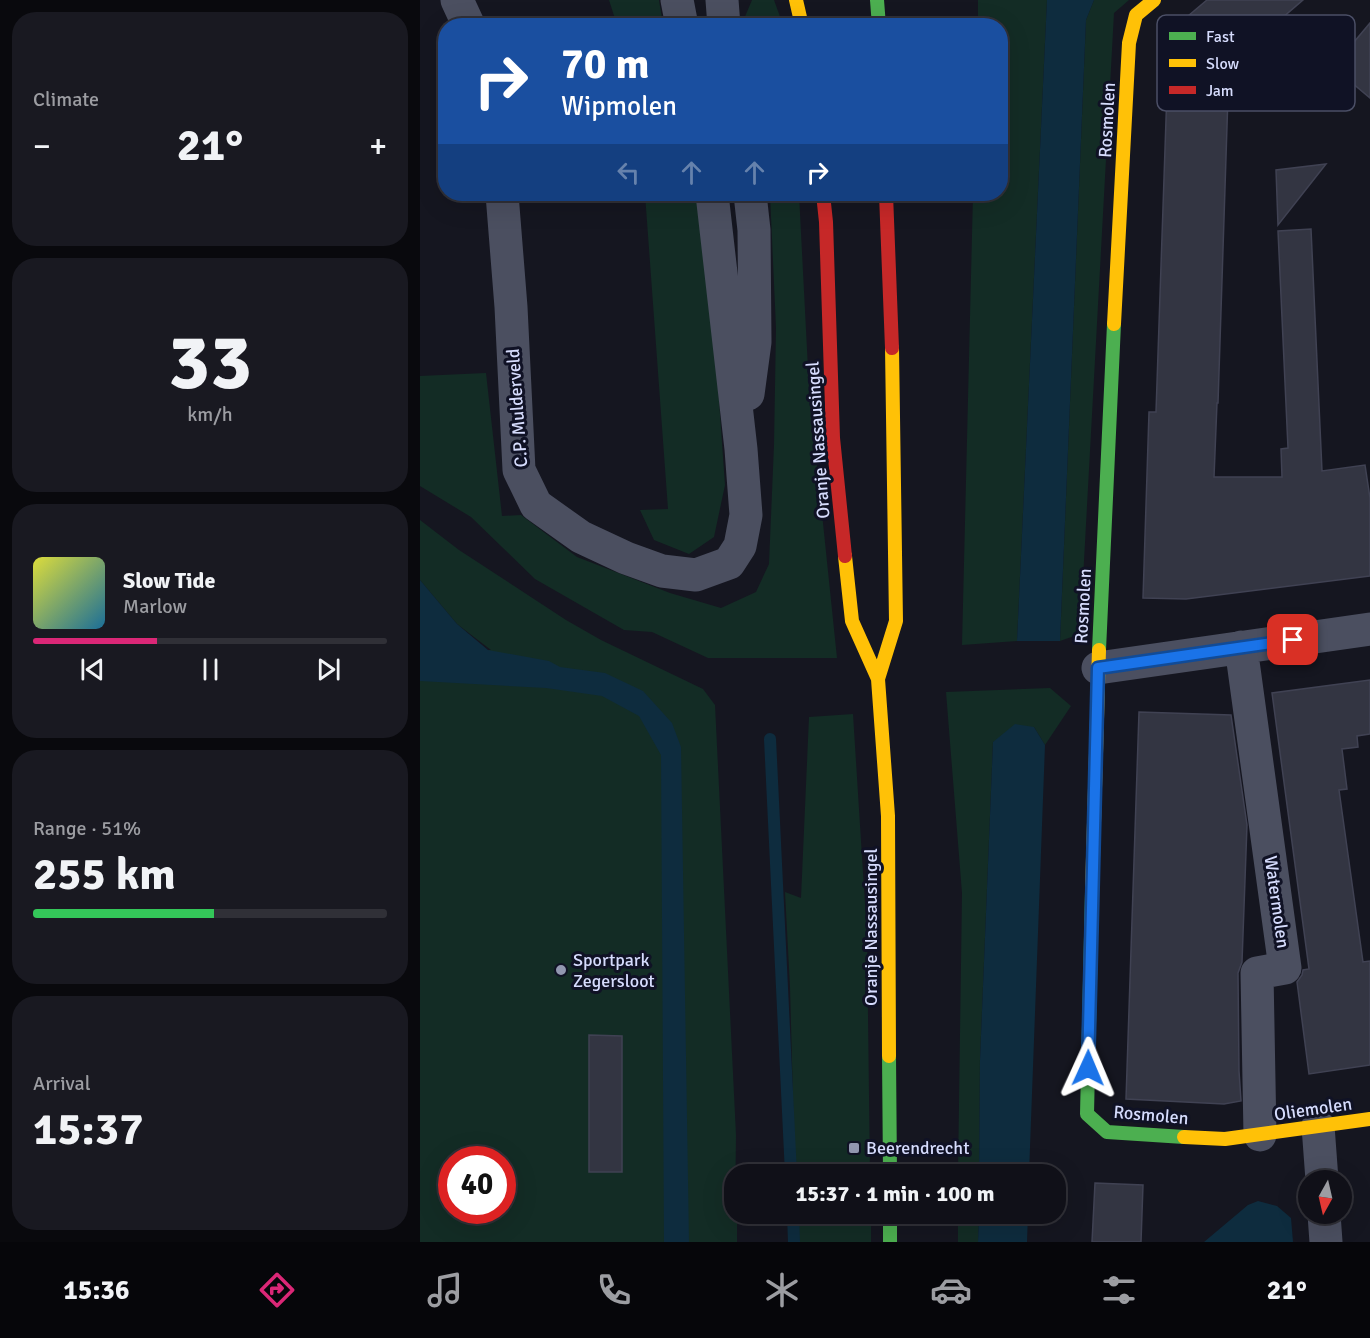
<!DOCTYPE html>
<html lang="en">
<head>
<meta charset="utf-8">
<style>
  body { margin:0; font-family:Signika,sans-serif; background:#191921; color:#f1f3f6; height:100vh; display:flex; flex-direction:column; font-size:22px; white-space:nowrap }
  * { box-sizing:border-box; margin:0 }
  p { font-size:20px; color:#9c9da2 }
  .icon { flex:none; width:33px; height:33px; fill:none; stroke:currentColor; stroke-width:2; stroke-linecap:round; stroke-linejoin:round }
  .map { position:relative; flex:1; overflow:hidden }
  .side { display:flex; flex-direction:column; gap:12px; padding:12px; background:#09090d; width:420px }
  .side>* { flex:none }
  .hud { position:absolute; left:18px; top:18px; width:570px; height:183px; border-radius:24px; box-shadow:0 6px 24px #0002,0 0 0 2px #303037; background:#1a4fa0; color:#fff; overflow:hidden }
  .needle { width:39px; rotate:188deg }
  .fabs { position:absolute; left:878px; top:1170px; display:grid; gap:12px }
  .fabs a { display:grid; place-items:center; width:54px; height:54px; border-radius:50%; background:#101018; box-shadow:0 6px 24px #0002,0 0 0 2px #303037; font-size:30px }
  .speed { position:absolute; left:18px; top:1146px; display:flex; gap:12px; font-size:30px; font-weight:700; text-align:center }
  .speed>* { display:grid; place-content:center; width:78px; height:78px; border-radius:50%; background:#101018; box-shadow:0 6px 24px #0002,0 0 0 2px #303037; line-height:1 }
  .speed .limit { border:9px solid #d22; background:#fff; color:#111 }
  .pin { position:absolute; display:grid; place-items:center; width:51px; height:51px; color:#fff; margin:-26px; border-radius:12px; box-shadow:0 3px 9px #0006 }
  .me { position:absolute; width:66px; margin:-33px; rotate:1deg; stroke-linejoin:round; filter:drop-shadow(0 0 4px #0008) }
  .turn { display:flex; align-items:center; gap:21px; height:126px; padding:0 24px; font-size:27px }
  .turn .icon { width:78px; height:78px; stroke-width:2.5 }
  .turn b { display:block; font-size:42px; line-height:51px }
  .lanes { display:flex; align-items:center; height:57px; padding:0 24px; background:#0003; justify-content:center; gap:30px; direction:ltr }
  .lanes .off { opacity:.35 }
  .big { font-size:45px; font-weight:700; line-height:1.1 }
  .side .tile { flex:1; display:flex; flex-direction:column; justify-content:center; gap:9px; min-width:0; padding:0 21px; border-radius:24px; background:#191921 }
  .side .dial { align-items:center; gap:0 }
  .dial b { font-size:78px; line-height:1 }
  .song { display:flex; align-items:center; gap:18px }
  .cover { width:72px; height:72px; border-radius:9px; background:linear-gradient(135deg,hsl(60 70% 55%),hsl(200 70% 35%)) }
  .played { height:6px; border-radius:3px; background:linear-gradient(90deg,#db2777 35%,#303037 35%) }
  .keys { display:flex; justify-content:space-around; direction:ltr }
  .heat { display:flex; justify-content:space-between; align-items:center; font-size:33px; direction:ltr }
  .charge { height:9px; border-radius:4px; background:linear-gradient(90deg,#34c759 51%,#303037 0) }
  .trip { position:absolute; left:304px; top:1164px; width:342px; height:60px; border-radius:24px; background:#101018; box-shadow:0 6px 24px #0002,0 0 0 2px #303037; font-weight:700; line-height:60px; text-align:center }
  .dock { display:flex; height:96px; justify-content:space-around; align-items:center; background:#06060a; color:#9c9da2 }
  .dock .icon { width:42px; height:42px }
  .dock .on { color:#db2777 }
  .dock b { font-size:27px; color:#f1f3f6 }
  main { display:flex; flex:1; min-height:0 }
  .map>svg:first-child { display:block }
</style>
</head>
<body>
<main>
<section class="side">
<div class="tile"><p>Climate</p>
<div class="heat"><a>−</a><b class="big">21°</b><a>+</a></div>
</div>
<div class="tile dial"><b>33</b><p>km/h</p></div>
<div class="tile">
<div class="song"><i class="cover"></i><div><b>Slow Tide</b><p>Marlow</p></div></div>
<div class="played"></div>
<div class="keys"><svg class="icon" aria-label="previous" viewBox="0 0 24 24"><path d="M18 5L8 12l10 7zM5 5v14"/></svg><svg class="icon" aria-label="pause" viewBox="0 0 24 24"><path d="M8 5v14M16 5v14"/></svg><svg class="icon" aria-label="next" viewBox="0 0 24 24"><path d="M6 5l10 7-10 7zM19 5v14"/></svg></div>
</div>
<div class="tile"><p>Range · 51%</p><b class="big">255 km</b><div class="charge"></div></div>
<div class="tile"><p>Arrival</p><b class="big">15:37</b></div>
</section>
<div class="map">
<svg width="950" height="1242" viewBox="0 0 950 1242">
  <rect width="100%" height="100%" fill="#151620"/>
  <path fill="#132c25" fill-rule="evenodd" d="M189,0H239L243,25H197Z
    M332,0H354L363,25H325L324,19Z
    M558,0H627L597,641L542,645L553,194H580V26L558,25Z
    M674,0H709L694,13L660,634L640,641L666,20Z
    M225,194H279L287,230L305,485L294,537L269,554L234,540L220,510L248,509Z
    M350,194H379L389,388L417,658H288L232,632L204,630L115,579L51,517L0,486V376L66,373L82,516L101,515L157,557L250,593L301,608L336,592L349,564L354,445L356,328Z
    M0,520L39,550L146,620L181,640L283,689L295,705L316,1135L315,1214H317V1242H0V651L71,650L37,624L0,580ZM32,1160H82V1210H32Z
    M630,688L651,706L625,745L614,727L573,742L560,1060L559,1174H538L542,893L526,692Z
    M433,714L447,936L450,1174H375L370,987L365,892L381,898L389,717Z
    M376,1214H451V1242H377Z
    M538,1214H559L558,1242H538Z"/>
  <path fill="#0e2c3e" d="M627,0H674L666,20L640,641H597Z
    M0,580L37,624L68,650L129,661L140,667L185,673L223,691L252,723L261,747L269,1242H244L241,755L219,716L182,696L126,688L0,681Z
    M595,724L614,727L625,745L609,1174H559L560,1060L573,742Z
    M838,1201L857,1206L871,1218L873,1242H784L828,1205Z
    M559,1214H608L607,1242H558Z"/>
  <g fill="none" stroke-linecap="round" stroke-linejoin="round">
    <path stroke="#0e2c3e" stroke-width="12" d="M350,739L371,1174
      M373,1214L374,1242"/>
  </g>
  <path fill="#333542" stroke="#404253" stroke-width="1.5" d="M787,0H883L861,19L863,22L809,65L798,403H797L794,477H862L861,449L868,448L858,231L891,229L902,471L945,465L950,498V576L766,599L723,598L729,412H736L749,32Z
    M950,23V98L913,67Z
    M906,164L858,225L856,170Z
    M950,680V734L937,736L938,747L922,749L927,789L919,790L943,962L950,961V1065L889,1074L877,982L882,975L883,970L889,969L852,693Z
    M719,712L811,715L827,825L822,962L818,973L819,1071L821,1101L804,1104L706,1099Z
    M169,1035L202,1036V1172H169Z
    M675,1183L723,1185L721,1242H672Z"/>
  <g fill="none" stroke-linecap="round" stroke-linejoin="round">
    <path stroke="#4b4f60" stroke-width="33" d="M37,0L49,26
      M257,0L262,26
      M302,0L304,26
      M82,194L91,307L99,470L116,505L161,537L206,558L242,571L276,575L309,563L320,546L326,515L321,449L292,194
      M328,394L335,342L334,230L330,194
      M821,647L865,968L837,973L840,1135
      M678,668L950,629
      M898,1126L902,1180
      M904,1214L906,1242"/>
    <path stroke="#4caf50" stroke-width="14" d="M457,0L459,26
      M679,650L694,324
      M672,892L667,1114L687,1132L764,1137
      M469,1056L470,1174
      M470,1214V1242"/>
    <path stroke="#ffc107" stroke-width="14" d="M376,0L382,26
      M694,324L709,43L716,15L734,0
      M425,556L432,621L458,679L468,816L469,1056
      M458,679L476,621L472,348
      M672,892L679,650
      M764,1137L805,1139L950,1119"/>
    <path stroke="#c62828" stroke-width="14" d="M403,194L406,222L413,438L425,556
      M466,194L472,348"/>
  </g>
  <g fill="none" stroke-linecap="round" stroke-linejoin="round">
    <g stroke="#114b97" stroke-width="15">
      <path id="route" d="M668,1068L678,668L873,640"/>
    </g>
    <use href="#route" stroke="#1a73e8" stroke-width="10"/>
  </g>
  <g fill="#9297b0" stroke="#101225" stroke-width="2">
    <circle cx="141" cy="970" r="6"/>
    <rect x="428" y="1142" width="12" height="12" rx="3"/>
  </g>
  <g text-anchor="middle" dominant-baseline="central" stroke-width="6" stroke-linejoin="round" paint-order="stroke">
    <g font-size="18" fill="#d6dcfd" stroke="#101225">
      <text transform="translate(687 120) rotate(-87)">Rosmolen</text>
      <text transform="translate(97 408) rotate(-94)">C.P. Mulderveld</text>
      <text transform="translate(398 440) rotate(-94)">Oranje Nassausingel</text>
      <text transform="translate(663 606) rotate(-87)">Rosmolen</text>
      <text transform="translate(857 902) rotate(82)">Watermolen</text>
      <text transform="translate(451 927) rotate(-90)">Oranje Nassausingel</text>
      <text transform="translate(893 1109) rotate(-8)">Oliemolen</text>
      <text transform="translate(731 1115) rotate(5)">Rosmolen</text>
    </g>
    <g font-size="18" fill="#d6dcfd" stroke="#101225" text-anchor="start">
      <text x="153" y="960">Sportpark<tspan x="153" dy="21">Zegersloot</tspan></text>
      <text x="446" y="1148">Beerendrecht</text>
    </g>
  </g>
  <rect x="737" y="15" width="198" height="96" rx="9" fill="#101225" stroke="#4b4f66" stroke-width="1.5"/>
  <rect x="749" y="32" width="27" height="8" fill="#4caf50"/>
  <rect x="749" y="59" width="27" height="8" fill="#ffc107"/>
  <rect x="749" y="86" width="27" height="8" fill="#c62828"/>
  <g font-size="16" fill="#d6dcfd">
    <text x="786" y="42">Fast</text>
    <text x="786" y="69">Slow</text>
    <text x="786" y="96">Jam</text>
  </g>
</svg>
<div class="fabs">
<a><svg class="needle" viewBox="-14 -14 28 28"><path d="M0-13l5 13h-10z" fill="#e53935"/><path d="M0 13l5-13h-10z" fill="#9c9da2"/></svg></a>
</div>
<div class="speed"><div class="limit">40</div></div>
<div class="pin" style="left:873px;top:640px;background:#d93025"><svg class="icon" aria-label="arrive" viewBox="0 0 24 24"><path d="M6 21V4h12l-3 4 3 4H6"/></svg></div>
<svg class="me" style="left:668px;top:1068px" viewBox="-20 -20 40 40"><path d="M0-17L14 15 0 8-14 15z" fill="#1a73e8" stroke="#fff" stroke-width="4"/></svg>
<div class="trip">15:37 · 1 min · 100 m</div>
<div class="hud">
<div class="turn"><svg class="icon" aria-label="right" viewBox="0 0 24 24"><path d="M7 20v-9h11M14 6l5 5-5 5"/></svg><div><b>70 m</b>Wipmolen</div></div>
<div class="lanes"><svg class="icon off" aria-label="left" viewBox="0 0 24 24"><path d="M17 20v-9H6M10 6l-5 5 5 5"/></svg><svg class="icon off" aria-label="ahead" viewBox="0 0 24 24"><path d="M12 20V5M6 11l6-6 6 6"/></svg><svg class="icon off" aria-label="ahead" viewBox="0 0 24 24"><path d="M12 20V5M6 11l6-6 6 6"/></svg><svg class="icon" aria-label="right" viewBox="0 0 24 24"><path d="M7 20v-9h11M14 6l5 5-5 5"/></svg></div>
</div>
</div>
</main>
<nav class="dock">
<b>15:36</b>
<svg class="icon on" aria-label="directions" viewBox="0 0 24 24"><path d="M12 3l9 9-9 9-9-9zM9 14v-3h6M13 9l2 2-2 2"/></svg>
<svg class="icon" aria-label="music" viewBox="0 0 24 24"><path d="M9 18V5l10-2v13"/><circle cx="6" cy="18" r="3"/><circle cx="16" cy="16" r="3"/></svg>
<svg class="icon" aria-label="phone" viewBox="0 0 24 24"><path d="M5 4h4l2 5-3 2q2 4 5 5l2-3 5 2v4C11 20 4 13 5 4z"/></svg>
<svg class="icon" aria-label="climate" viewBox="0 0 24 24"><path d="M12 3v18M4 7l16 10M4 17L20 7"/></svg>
<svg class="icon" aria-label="car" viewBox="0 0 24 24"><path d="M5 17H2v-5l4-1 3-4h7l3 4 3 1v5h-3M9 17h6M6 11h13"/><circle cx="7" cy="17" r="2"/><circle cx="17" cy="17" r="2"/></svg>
<svg class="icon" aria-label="filters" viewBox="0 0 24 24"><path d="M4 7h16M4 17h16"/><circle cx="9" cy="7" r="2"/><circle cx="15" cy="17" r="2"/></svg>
<b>21°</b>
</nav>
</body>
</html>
